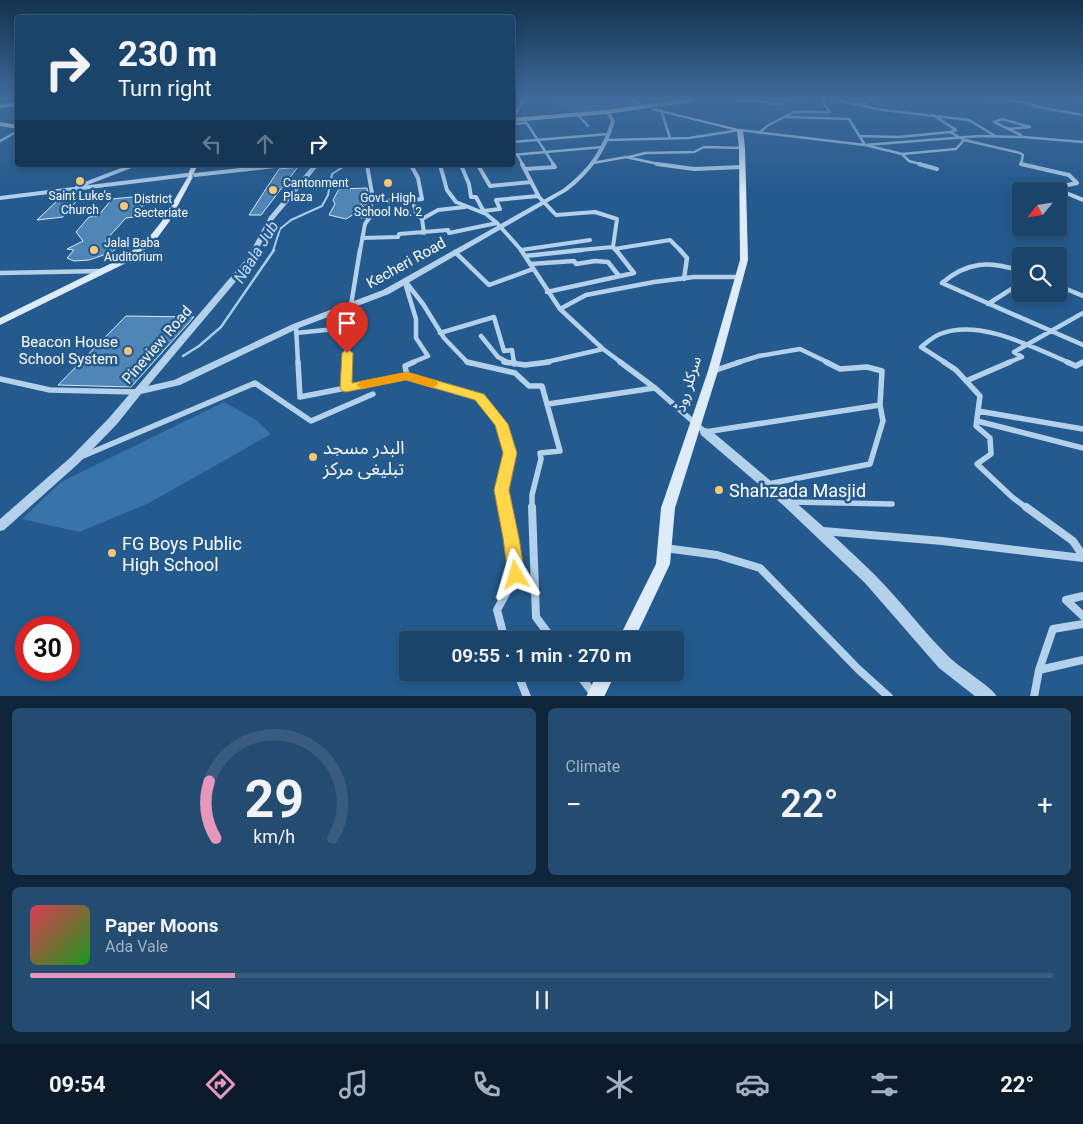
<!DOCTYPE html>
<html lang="en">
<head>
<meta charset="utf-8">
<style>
  body { margin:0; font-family:Roboto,"Noto Sans Arabic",sans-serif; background:#244b70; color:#f1f3f6; height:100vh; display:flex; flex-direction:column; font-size:19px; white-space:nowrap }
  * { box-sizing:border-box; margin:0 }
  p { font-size:16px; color:#a0b0c1 }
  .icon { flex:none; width:28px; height:28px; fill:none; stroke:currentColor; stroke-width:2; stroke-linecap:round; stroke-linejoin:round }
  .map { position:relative; height:696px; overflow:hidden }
  .details { display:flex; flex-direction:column; gap:12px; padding:12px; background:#0f253a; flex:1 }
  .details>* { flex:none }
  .top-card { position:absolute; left:15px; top:15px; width:500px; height:152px; border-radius:5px; box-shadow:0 2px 8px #0003,0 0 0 1px #395c7e; background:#1b446a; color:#f1f3f6; overflow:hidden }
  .needle { width:32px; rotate:240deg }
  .controls { position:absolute; left:1012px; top:182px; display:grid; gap:10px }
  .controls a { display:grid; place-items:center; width:55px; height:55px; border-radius:5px; background:#1b446a; box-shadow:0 2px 8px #0003,0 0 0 1px #395c7e; font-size:25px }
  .speed { position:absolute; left:15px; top:616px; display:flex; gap:10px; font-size:25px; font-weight:700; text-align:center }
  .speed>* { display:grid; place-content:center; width:65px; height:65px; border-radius:50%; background:#1b446a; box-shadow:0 2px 8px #0003,0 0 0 1px #395c7e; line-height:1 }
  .speed .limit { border:8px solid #d22; background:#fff; color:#111 }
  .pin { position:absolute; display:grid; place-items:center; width:42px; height:42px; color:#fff; margin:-51px -21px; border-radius:50% 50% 50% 0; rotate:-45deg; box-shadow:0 0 5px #0007 }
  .pin .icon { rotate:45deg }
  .me { position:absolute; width:55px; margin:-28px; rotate:353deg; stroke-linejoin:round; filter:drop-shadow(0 0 4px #0008) }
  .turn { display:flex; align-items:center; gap:18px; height:105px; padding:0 20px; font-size:22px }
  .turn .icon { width:65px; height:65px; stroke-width:2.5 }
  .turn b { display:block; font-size:35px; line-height:42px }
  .lanes { display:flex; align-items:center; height:48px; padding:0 20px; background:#0003; justify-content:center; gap:25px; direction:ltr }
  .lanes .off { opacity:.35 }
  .big { font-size:38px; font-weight:600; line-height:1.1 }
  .details .tile { flex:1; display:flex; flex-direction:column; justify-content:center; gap:8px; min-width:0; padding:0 18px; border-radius:8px; background:#244b70 }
  .details .dial { align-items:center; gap:0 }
  .dial svg { height:130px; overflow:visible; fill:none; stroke:#395c7e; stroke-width:7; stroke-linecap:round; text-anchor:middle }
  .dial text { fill:#f1f3f6; stroke:none }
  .song { display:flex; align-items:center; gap:15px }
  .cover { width:60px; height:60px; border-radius:8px; background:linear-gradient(135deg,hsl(350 70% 55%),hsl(120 70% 35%)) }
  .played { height:5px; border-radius:2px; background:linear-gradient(90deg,#e797bd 20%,#395c7e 20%) }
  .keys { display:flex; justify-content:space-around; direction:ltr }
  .heat { display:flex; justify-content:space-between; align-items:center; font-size:28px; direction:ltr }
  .details .tiles { flex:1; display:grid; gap:12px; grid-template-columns:1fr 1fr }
  .tile:last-child { grid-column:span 2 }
  .trip { position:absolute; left:399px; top:631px; width:285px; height:50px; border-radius:5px; background:#1b446a; box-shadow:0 2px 8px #0003,0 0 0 1px #395c7e; font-weight:600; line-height:50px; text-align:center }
  .dock { display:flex; height:80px; justify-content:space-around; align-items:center; background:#0b1b2a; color:#a0b0c1 }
  .dock .icon { width:35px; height:35px }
  .dock .current { color:#e797bd }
  .dock b { font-size:22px; color:#f1f3f6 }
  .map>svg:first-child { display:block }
</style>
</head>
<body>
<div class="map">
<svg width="1083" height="697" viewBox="0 0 1083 697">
  <rect width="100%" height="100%" fill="#245a8d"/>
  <path fill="#3874aa" d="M625,98L642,106C610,110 577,121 550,99Z
    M224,402L256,420L271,434L149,503L79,532L22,519L61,482Z"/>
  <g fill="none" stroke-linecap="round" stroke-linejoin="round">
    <path stroke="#a7cdec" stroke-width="2" d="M273,251L280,229L291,220L322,206L328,195L332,174L346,165"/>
    <path stroke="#a7cdec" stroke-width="2.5" d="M183,356L199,346L221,327L274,250"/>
  </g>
  <path fill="#5086b6" stroke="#d8e9f8" d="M298,167L261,215H249L279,169Z
    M367,188L369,197L362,200L361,204L364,207L356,213L346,219L329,215L335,204L333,200L339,189Z
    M151,195L134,217L126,218L105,241L116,243V249L112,252L89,260L74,261L67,258L74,250L67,249L83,241L76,232L89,217L98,216L112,199Z
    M81,196L63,217L37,220L59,199Z
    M126,316L194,317L131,387L58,385Z"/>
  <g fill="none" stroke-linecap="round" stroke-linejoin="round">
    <path stroke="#b3d1eb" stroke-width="2.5" d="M626,98L646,107
      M736,98L739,101L754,100L782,105L787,100H804L802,98
      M826,98L883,110L969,120L995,136
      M981,98L1025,102L1038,107L1083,115
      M861,104L877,98
      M661,110L670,138
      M578,115L588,126
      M933,115L956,130L950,132L964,140L1020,153L1023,155L1021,164L1026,165
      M788,117L849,119L865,145L902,154L956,149L964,140
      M513,119L524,98
      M524,119L554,165
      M994,122L1002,119L1030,127L1008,129
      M994,122L1021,135
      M512,124L526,123
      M759,133L767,126L794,112H830L823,103L826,98
      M859,136L899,137L950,132
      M606,140L689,138L740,130L865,145L979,136L1023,137L1083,142
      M0,141L18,131
      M512,142L608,134
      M517,154L523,165
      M902,154L909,161L924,165
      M512,155L603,147
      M629,157L645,153L694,152L704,147L742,148
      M593,163L626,157L663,165
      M282,165H284
      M453,165H457"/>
    <path stroke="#b3d1eb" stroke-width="4" d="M522,164L539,197L556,215L595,212L617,219L613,247L617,251
      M657,164L694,169L742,167
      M919,164L937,169
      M1021,164L1069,175L1077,183L1054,188L1083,200
      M411,165L418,178L422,199L413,200
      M440,165L447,190L456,202L486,214L497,223L522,251
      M461,165L469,184L471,197H476L484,212
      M478,165L490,186L531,182
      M441,166L457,165
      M525,169L555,167L553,164
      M195,175L284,165
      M77,187L134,165
      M0,198L187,175
      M373,199L376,201L413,200L416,214L422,219
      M483,211L500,209L496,200L538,196
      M424,233L422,219L438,210L465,207
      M362,238L398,237L399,234L448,230L449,233L497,223
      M614,249L670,240L681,251
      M521,250L590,240
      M360,251L365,224L370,217L359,216L371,205L365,203L373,199L367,165
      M569,251L613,247"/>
    <path stroke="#b3d1eb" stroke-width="4.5" d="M521,250L560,309L603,349L622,363
      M680,250L687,258L684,279
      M455,252L489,285L533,269
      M525,256L582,250
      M530,264L574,261L576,264L595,261L608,262L619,276
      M1021,271C989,261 968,261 942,283L1083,345
      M0,273L102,271
      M405,281L423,304L444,338L468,363H471
      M406,286L416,319V338L428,356L411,363
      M1059,286L1083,296
      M547,292L634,273L616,250
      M988,304L1021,283
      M351,305L360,250
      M560,309L586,295L654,282L694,277H739
      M296,326L298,363
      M296,333L345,328L348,363
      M440,333L494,317L504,351L512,350L514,363
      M481,336L498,357L509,363
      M542,363L603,349
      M736,363L759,356L800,349L829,363
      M946,363L921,347C927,342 933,337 940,334C980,318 1034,348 1070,363
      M1007,363L1022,357L1014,352L1083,313
      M1081,363L1083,362"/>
    <path stroke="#b3d1eb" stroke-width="5.5" d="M298,362L300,397L407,376L479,397L501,424L510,453L501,490L505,509
      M467,362L515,373L529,386H542L560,451L540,453L541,459L532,495V509
      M504,362L525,365L549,362
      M514,362V364
      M620,362L655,388L705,432L880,405
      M944,362L956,370L980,396L976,426L990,438L991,454L977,464L1012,497L1028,509
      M1067,362L1076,366L1083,362
      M713,371L740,362
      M407,376L405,366L414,362
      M0,379L50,390L136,392
      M966,381L1010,362
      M346,388L348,362
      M548,404L654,388
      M978,411L1083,429
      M977,421L1083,448
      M83,456L255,383L311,421L373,394
      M768,484L870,464L883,421L880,405L882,371L867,367L840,369L826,362
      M790,502L892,504"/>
    <path stroke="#b3d1eb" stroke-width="8" d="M505,507L516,575L497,610L505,640
      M532,507L536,617L553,640
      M1026,507L1073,541L1083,556
      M823,531L942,541L1083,558
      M665,548L717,555L760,568L858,669L889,697
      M1083,596L1066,600L1083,616
      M1039,670L1053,629L1083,624
      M517,672L527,697
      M577,672L593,693
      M1034,697L1039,670L1083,660"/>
    <path fill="#b3d1eb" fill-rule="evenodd" d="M605,111H609L615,121C607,150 591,173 567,191L389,294L299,328L180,385L141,394L117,424L79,463L4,530L0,531V519L71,457L109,418L133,390L135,389L247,258L269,217L313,165H319L274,219L253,261L148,386L174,380L293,324L383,290L563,189C587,171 602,150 611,121Z
      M705,428L709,429C765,476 822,523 874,574C900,600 922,630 948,656C958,667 993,687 997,697H976L939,668L865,583L783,505L701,435L700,432L701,429Z"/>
    <path fill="#deecf9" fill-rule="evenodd" d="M691,98H697L689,102L607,114L512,122V118L607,110Z
      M652,108L743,130L745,148L748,260L718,371L675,508L670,564L634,640H618L656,564L661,508L708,371L740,260L739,148L737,131L652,110Z
      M0,122L18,125V129L0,126Z
      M192,165H198L192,176L193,177L169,222L152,245L126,263L0,325V318L120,259L146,241L162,221L189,175L188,174Z
      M598,672H616L604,697H586Z"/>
    <path fill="#fcfdfe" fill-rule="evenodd" d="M1062,98H1083V101Z
      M18,102V106L0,108V104Z"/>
  </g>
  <linearGradient id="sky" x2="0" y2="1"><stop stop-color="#14324e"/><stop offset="0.5" stop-color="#3f6b9a"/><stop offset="1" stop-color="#3f6b9a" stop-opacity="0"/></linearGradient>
  <rect width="1083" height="196" fill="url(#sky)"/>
  <path fill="#ffd54a" stroke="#a68a30" d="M347,349L353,353L352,383L407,372L484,394L508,424L517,453L509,490L519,538L525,575L522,580L516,583L510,580L508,575L503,538L494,490L503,453L495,425L475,400L406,380L346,392L342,391L340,388L342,353Z"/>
  <path fill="#f59e0b" d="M407,372L437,381L438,384L432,388L406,380L362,389L356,385L362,381Z"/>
  <g fill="#f5c777" stroke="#245a8d" stroke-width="2">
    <circle cx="80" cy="181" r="5"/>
    <circle cx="388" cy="183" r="5"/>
    <circle cx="273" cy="190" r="5"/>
    <circle cx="124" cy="206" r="5"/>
    <circle cx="94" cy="250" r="5"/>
    <circle cx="128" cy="351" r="5"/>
    <circle cx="313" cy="457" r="5"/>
    <circle cx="719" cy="490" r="5"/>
    <circle cx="112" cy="553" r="5"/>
  </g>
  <g text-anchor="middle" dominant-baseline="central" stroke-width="5" stroke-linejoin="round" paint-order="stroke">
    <g font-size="12" fill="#fff" stroke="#245a8d" text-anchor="start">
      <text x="283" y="183">Cantonment<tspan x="283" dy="14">Plaza</tspan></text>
      <text x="80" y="196" text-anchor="middle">Saint Luke's<tspan x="80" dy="14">Church</tspan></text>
      <text x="388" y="198" text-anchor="middle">Govt. High<tspan x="388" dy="14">School No. 2</tspan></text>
      <text x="134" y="199">District<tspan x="134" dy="14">Secteriate</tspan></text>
      <text x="104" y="243">Jalal Baba<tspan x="104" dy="14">Auditorium</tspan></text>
    </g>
    <g font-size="15" fill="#fff" stroke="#245a8d">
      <text transform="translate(406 263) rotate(-29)">Kecheri Road</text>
      <text transform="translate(157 345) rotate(-49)">Pineview Road</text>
      <text transform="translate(688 384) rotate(-73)">سرکلر روڈ</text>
    </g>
    <g font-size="15" fill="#fff" stroke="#245a8d" text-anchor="end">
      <text x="118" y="342">Beacon House<tspan x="118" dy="17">School System</tspan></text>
    </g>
    <g font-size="16" font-style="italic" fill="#bfdaf2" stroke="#245a8d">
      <text transform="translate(256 252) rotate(-58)">Naala Jub</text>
    </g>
    <g font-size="18" fill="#fff" stroke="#245a8d" text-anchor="start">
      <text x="323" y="447">البدر مسجد<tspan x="323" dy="21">تبلیغی مرکز</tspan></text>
      <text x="729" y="490">Shahzada Masjid</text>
      <text x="122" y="543">FG Boys Public<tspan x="122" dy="21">High School</tspan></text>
    </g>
  </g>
</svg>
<div class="controls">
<a><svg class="needle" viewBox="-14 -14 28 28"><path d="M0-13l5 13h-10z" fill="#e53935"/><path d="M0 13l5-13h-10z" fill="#a0b0c1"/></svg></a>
<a><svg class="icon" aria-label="search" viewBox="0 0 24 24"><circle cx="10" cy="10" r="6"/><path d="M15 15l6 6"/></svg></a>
</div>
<div class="speed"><div class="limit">30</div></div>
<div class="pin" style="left:347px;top:353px;background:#d93025"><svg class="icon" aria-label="arrive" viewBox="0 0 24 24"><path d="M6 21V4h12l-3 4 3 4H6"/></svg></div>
<svg class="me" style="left:516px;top:575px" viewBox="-20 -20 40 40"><path d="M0-17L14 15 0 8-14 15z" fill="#ffd54a" stroke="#fff" stroke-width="4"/></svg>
<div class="trip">09:55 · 1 min · 270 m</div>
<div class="top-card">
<div class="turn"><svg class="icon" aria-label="right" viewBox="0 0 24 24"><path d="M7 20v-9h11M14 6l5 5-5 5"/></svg><div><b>230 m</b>Turn right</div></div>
<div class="lanes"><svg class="icon off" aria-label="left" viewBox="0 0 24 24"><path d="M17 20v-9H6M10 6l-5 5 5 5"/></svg><svg class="icon off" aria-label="ahead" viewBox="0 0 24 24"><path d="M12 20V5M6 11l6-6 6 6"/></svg><svg class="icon" aria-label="right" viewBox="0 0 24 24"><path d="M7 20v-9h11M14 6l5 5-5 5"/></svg></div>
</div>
</div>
<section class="details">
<div class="tiles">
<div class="tile dial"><svg viewBox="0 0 100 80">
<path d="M14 69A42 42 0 1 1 86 69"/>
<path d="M14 69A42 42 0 0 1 10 34" stroke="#e797bd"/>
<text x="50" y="56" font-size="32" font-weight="700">29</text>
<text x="50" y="72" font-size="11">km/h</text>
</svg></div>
<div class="tile"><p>Climate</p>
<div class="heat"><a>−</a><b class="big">22°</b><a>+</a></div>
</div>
<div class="tile">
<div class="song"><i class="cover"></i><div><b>Paper Moons</b><p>Ada Vale</p></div></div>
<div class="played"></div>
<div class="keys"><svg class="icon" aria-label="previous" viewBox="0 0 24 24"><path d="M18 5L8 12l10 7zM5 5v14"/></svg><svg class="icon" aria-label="pause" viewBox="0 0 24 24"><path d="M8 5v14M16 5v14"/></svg><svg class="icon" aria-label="next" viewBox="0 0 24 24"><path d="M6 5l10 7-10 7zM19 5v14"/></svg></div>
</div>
</div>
</section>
<nav class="dock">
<b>09:54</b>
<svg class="icon current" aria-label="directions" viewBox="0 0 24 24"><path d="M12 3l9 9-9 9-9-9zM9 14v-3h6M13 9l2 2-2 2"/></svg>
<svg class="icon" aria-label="music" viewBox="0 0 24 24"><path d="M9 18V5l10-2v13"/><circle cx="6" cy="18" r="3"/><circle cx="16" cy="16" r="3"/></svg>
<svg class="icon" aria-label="phone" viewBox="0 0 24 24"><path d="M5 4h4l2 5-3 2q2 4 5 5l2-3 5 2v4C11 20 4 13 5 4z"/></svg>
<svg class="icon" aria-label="climate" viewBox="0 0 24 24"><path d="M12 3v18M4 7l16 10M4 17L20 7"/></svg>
<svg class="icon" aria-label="car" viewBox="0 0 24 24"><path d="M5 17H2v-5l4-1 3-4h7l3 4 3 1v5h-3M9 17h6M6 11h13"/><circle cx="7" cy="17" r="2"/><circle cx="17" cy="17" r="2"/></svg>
<svg class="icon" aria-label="filters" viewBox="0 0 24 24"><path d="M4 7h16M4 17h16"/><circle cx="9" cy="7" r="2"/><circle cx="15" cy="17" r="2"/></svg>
<b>22°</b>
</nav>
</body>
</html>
